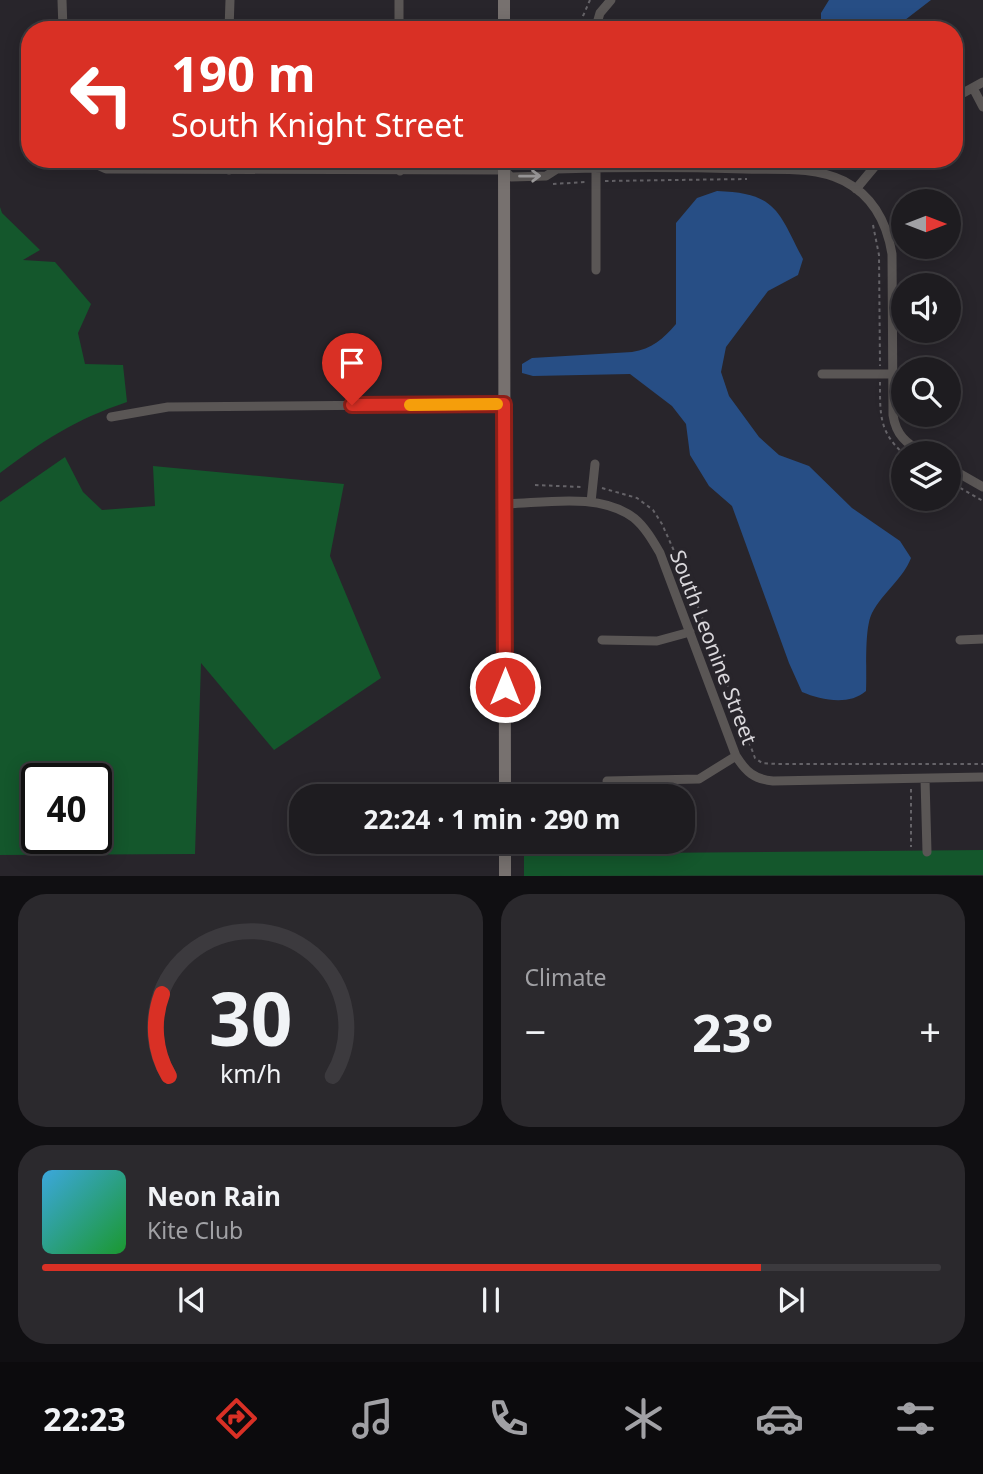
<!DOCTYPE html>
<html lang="en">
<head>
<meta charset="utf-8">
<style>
  body { margin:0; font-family:"Noto Sans",sans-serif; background:#2b292d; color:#f1f3f6; height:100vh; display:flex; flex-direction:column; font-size:26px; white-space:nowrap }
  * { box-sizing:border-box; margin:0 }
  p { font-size:23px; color:#a1a1a5 }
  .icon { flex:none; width:38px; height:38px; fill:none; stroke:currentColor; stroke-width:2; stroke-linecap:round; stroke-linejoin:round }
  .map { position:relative; height:876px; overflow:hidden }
  .details { display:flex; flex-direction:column; gap:18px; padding:18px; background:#100f12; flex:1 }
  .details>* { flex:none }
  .hud { position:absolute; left:21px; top:21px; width:942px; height:147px; border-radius:28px; box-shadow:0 4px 18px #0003,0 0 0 2px #3c3a3e; background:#d93025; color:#fff; overflow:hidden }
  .needle { width:46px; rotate:90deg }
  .tools { position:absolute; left:891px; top:189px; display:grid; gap:14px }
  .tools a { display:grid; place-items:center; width:70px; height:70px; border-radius:50%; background:#1e1c20; box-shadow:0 4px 18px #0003,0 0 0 2px #3c3a3e; font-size:35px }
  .speed { position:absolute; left:21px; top:763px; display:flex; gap:14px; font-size:35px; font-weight:700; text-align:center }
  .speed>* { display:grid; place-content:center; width:91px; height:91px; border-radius:50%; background:#1e1c20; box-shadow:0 4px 18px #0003,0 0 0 2px #3c3a3e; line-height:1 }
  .speed .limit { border:4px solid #111; border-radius:10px; background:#fff; color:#111 }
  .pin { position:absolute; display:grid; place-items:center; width:60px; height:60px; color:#fff; margin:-72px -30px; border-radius:50% 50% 50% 0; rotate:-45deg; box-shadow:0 0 7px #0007 }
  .pin .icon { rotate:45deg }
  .me { position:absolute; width:77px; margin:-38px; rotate:0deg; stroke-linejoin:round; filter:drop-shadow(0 0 5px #0008) }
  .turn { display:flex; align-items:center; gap:24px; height:147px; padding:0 35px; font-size:32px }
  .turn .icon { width:91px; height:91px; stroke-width:2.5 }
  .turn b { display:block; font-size:49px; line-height:60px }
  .big { font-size:52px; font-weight:700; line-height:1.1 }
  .details .widget { flex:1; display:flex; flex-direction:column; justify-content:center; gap:10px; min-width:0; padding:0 24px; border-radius:28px; background:#2b292d }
  .details .dial { align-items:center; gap:0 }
  .dial svg { height:182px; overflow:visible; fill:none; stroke:#3c3a3e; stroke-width:7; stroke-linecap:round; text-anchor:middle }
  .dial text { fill:#f1f3f6; stroke:none }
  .song { display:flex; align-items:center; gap:21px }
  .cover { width:84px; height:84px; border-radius:10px; background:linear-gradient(135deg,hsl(200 70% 55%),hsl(130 70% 35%)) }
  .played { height:7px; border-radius:4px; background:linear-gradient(90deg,#d93025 80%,#3c3a3e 80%) }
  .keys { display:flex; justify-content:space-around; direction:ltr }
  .heat { display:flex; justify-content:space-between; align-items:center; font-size:38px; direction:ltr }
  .details .tiles { flex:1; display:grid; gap:18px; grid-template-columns:1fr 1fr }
  .widget:last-child { grid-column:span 2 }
  .trip { position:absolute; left:289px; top:784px; width:406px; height:70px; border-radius:28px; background:#1e1c20; box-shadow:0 4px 18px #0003,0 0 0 2px #3c3a3e; font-weight:700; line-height:70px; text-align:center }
  .tab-bar { display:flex; height:112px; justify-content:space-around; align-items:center; background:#0c0b0d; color:#a1a1a5 }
  .tab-bar .icon { width:49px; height:49px }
  .tab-bar .on { color:#d93025 }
  .tab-bar b { font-size:32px; color:#f1f3f6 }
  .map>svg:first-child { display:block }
</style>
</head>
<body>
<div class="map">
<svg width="983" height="876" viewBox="0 0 983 876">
  <rect width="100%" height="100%" fill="#28252b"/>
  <path fill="#14572c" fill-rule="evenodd" d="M0,207L2,213L40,250L23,260L55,262L91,304L78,333L85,364L123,365L127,402C74,420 44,440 0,473Z
    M65,457L83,492L102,510L155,506L153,466L344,484L330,556L381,678L274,750L201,663L195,854L0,855V502ZM37,779H96V838H37Z
    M983,850V875L524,876V854Z"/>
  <path fill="#274e85" d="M829,0H931L892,30H821V13Z
    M717,191C777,193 778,211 803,259L798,275L768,291L726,347L721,372L729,396L759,437L779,455L809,466L852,508L900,541L911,558C903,579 883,592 872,613C864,629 867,671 866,691C849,706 821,700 802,692L789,663L732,506L709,486L690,455L686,424L672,406L630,374L533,376L522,373V364L532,358L632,352C652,349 663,339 676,324V223L697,198Z"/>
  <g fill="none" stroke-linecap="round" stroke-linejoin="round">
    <path stroke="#656368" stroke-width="2" stroke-dasharray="3.5 3.5" stroke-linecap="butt" d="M582,30L583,16L590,0
      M605,181L747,179
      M553,184L586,182
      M873,225L879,255L880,366
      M880,382C880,413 879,432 903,453
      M948,481L983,501
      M535,485L582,487
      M602,488L637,498L653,510L662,524L692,591L755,758L762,763L777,764H983
      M911,789V847"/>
    <path stroke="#5a5655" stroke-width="9" d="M62,0L63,30
      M399,0V30
      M229,30L230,0
      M595,30L600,13L611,0
      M973,88L983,107
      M954,98L983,82
      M84,159L106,169L504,170L514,162L545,163L557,169C620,167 682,167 744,169C777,170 814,166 844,181C873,196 887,223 892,254L893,415C896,435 906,443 923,453
      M400,159V171
      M596,159V270
      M229,170V159
      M504,170L511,177L546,176L557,169
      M856,189L881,159
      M822,374H893
      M111,417L168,407L504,404
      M948,467L983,487
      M591,502L595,464
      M505,504C545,503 600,492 634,518C645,527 653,541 660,553L736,756C746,772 754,779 773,781L983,777
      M602,640L657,641L690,632
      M960,640L983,639
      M925,779L927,852
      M607,781L699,779L736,756"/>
    <path stroke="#77716f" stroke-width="12" d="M504,0V30
      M504,159L505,796
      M505,842V876"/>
  </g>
  <defs><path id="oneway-shaft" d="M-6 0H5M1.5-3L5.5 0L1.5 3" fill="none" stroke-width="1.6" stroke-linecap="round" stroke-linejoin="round" transform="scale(1.75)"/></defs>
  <use stroke="#a09e9f" href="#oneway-shaft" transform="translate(530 176) rotate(-1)"/>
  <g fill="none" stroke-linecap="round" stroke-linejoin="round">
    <g stroke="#8d1f18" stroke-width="18">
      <path id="route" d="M352,405L504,404L505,687"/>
    </g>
    <use href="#route" stroke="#d93025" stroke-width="12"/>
    <path stroke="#f59e0b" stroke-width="12" d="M410,405L497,404"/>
  </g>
  <g text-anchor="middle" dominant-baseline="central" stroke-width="7" stroke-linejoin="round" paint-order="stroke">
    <g font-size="21" fill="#dad8dc" stroke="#28252b">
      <text transform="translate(714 647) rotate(69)">South Leonine Street</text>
    </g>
  </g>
</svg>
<div class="tools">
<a><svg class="needle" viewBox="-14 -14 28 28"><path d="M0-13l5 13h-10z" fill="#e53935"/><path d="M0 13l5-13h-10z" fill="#a1a1a5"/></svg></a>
<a><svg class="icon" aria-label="sound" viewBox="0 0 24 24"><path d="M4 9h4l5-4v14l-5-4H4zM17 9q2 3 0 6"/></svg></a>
<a><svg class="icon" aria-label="search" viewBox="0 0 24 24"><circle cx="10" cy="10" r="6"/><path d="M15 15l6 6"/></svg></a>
<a><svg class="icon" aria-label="layers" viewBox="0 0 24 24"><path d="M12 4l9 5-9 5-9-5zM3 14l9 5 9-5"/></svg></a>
</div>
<div class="speed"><div class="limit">40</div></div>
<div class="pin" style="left:352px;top:405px;background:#d93025"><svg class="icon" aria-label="arrive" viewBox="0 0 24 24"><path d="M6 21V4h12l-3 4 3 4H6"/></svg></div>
<svg class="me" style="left:505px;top:687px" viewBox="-20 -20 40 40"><circle r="17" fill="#d93025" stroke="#fff" stroke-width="3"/><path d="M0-11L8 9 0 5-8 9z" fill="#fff"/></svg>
<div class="trip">22:24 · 1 min · 290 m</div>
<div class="hud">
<div class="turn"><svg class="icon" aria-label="left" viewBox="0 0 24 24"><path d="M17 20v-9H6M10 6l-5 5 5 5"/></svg><div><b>190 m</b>South Knight Street</div></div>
</div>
</div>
<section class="details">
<div class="tiles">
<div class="widget dial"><svg viewBox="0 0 100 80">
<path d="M14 69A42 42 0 1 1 86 69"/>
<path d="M14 69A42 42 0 0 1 11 33" stroke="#d93025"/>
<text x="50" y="56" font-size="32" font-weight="700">30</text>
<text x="50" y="72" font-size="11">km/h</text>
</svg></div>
<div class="widget"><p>Climate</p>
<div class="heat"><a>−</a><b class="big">23°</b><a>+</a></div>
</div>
<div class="widget">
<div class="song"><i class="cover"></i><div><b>Neon Rain</b><p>Kite Club</p></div></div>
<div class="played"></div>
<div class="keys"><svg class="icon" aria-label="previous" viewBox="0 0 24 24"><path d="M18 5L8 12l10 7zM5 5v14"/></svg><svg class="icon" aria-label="pause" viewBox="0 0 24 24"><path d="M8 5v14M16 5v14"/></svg><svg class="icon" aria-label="next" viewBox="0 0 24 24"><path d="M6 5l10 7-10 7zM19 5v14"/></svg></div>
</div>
</div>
</section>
<nav class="tab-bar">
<b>22:23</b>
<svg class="icon on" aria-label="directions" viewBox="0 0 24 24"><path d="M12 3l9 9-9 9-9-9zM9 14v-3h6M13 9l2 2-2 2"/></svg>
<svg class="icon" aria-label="music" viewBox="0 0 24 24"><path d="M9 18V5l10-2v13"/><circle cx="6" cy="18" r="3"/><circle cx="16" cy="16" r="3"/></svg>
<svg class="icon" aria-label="phone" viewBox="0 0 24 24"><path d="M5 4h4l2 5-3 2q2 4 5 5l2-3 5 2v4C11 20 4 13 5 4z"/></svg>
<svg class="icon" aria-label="climate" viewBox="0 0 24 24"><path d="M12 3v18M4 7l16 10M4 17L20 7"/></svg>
<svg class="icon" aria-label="car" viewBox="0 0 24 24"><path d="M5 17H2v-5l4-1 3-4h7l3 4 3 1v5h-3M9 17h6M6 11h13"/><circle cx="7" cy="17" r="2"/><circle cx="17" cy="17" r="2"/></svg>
<svg class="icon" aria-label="filters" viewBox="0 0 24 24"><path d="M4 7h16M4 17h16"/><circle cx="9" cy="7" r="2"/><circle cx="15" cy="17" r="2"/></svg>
</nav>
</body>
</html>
